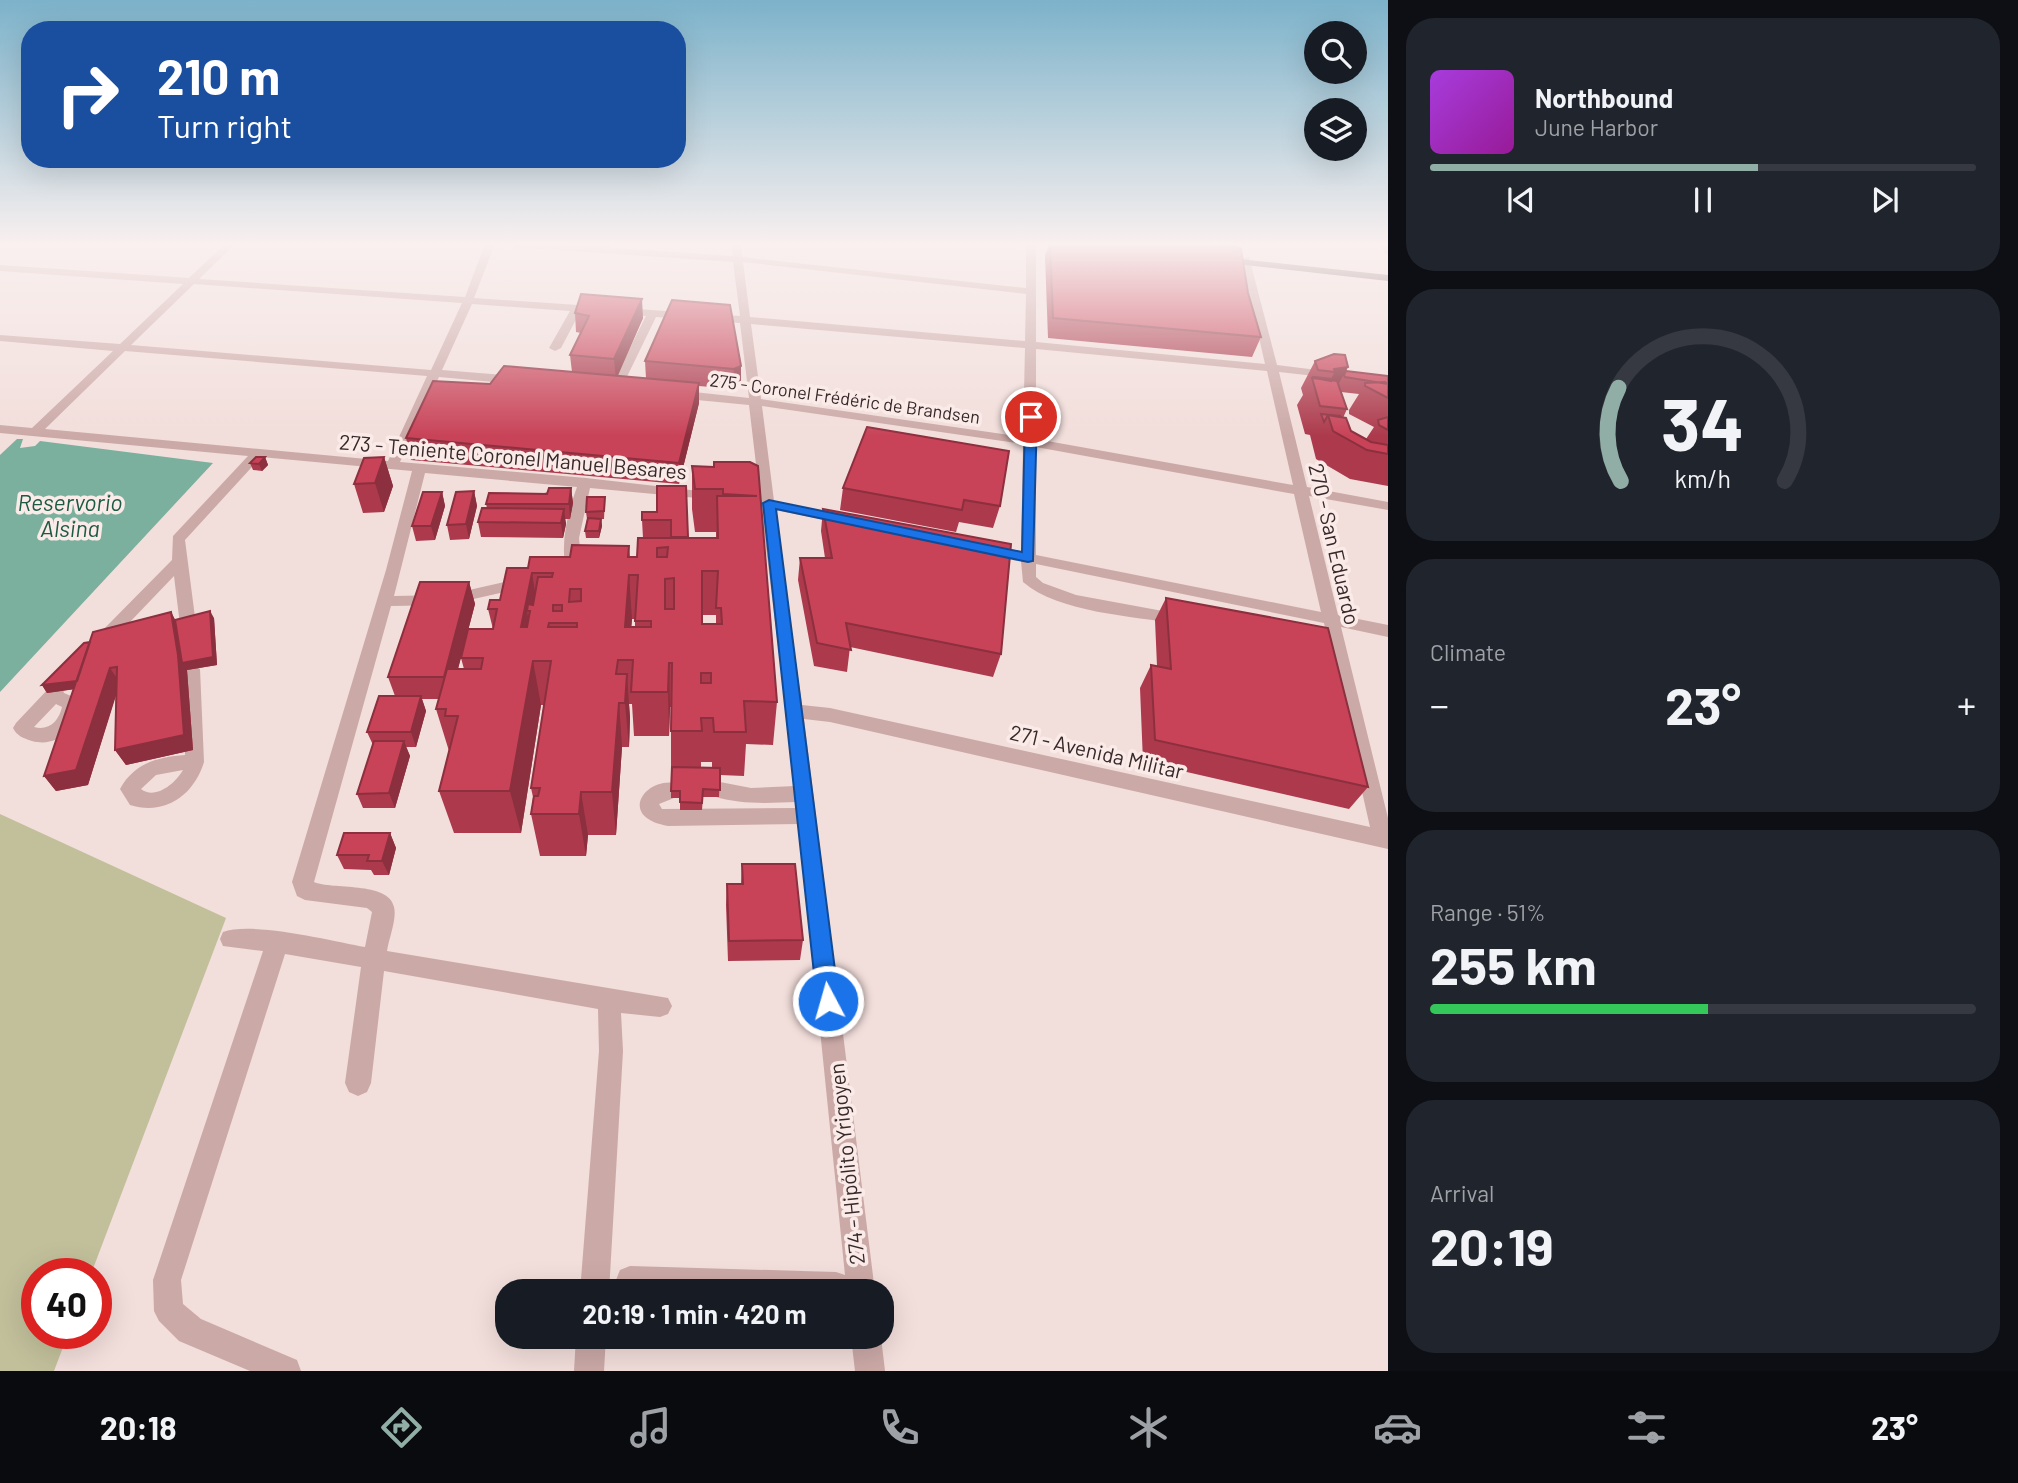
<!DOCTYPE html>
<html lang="en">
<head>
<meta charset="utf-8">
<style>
  body { margin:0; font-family:Barlow,sans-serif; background:#20242c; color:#f1f3f6; height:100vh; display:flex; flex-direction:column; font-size:26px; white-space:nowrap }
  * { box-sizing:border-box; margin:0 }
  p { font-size:23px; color:#9ea1a6 }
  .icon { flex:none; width:38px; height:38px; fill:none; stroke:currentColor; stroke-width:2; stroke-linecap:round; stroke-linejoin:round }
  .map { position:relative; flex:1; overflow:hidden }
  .drawer { display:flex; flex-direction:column; gap:18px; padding:18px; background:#0d0f14; width:630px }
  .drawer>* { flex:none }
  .top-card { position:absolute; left:21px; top:21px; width:665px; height:147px; border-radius:28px; box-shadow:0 7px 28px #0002; background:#1a4fa0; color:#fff; overflow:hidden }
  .controls { position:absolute; left:1304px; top:21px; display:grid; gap:14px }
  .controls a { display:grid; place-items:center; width:63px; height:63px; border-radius:50%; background:#171b24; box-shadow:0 7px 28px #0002; font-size:35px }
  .speed { position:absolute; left:21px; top:1258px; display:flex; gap:14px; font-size:35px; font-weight:700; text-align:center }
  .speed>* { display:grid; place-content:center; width:91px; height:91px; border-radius:50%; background:#171b24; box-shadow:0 7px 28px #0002; line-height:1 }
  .speed .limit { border:10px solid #d22; background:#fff; color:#111 }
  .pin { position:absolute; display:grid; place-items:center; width:60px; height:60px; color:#fff; margin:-30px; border:4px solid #fff; border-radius:50%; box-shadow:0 2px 7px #0007 }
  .me { position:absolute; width:77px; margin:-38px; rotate:354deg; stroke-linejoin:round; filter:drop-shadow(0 0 5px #0008) }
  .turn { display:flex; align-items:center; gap:24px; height:147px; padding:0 21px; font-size:32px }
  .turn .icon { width:91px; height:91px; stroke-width:2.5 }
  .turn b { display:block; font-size:49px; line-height:60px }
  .big { font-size:52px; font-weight:700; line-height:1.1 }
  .drawer .card { flex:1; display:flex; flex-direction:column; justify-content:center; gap:10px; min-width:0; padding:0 24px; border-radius:28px; background:#20242c }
  .drawer .dial { align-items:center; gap:0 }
  .dial svg { height:182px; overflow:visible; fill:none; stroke:#363941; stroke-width:7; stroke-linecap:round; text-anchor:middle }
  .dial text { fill:#f1f3f6; stroke:none }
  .song { display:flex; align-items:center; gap:21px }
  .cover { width:84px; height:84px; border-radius:10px; background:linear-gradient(135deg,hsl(280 70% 55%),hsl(300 70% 35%)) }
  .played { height:7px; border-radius:4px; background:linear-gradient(90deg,#91aea6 60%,#363941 60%) }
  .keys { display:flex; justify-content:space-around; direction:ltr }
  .heat { display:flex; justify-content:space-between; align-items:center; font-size:38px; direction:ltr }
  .charge { height:10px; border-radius:5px; background:linear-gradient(90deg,#34c759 51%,#363941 0) }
  .trip { position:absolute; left:495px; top:1279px; width:399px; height:70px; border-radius:28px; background:#171b24; box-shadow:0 7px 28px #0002; font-weight:700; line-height:70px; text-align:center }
  .tabs { display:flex; height:112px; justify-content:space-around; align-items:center; background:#090b0e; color:#9ea1a6 }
  .tabs .icon { width:49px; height:49px }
  .tabs .selected { color:#91aea6 }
  .tabs b { font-size:32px; color:#f1f3f6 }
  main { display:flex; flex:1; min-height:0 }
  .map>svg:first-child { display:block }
</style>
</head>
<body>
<main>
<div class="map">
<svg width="1388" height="1371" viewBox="0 0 1388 1371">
  <rect width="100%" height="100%" fill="#f2dedb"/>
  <path fill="#c2c09b" d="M0,814L226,918L91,1274H37V1334H68L54,1371H0Z"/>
  <path fill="#7ab09d" d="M17,439H23L20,448L35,446L40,441L213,463L0,692V455Z"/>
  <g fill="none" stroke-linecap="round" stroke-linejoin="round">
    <path fill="#cba9a7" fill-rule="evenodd" d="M225,244H235L199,279L465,297L485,244H495L474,298L740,316L733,262L512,247L507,244H554L733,256L731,244H741L742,257L1026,288V244H1036V342L1265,364L1241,259L1249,257L1277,365L1333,372L1339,375L1333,378L1279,372L1307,487L1388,502V510L1309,496L1338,615L1388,625V637L1341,627L1388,818V849L830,722L804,719L875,1292H623L616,1280L620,1270L630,1266L836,1272L845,1275L799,824L668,826C615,817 647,774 679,784L682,790L679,796L659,804L662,809L797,808V802C768,803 741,805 713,796L710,790L713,784L720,782L751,788L795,786L761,507L740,502L590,488L579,538L582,569L574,574L566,569C560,542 568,512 577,487L425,473L394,596L447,595L526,577L534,582L531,586L447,605L391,606L314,882C331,890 389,881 394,907C397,919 389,938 387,951L668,998L672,1006L668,1014L660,1017L621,1013L623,1051L609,1292H580L599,1051L598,1009L384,971L371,1083L367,1092L358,1096L349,1092L345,1083L361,967L285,954L181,1280L183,1304L201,1319L297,1360L301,1371H250L179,1341L159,1321L154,1311L153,1280L263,951L223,946L220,939L223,932C252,921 332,941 365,947L372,912L367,908L305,900L297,896L292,882L386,570L412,471L261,457L185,540L196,625L194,629H182L180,625L174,576L106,647H94L92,643L94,639L172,560L173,536L248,456L0,433V425L32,428L113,351L0,341V335L120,344L183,284L0,271V265L189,278ZM743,262L1026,294L1025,341L750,317ZM194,284L462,303L431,370L131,345ZM472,304L570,311L549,348L555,351L561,348L580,312L646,316L609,389L615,393L621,389L656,317L740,323L749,398L676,390L670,394L676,398L749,405L760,498L586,478L400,462L439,377L516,384L522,380L516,376L442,370ZM751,324L1025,348L1023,437L761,399ZM1036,349L1267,371L1293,485L1036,439ZM125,351L427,376L388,461L45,429ZM762,406L1023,444L1021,552L989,545L982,550L984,553L1021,561L1023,582C1059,613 1133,616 1179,624L1187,619L1179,614L1076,595L1043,583L1036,577V564L1324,623L1370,827L830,708L802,705L775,510L845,524L852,520L845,516L774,501ZM1036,447L1294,494L1321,612L1036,555Z
      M1379,244H1388V255L1385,254Z
      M191,663L200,669L204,762C194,795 165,816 130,805L120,789C134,763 158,757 185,755L182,669ZM183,770C175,784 155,800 141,789L156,775Z
      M56,686L62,687L64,693L78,699L81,704C76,728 58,748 32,741C23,738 17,736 13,728L16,723L50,687ZM56,704L62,707C59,721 49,731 34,727Z
      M576,1337H606L604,1371H574Z
      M851,1337H881L885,1371H855Z"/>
    <path fill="#79585a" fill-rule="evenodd" d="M1221,257L1388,275V281L1218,262L1216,260Z"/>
  </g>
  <path fill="#ac3a4c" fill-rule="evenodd" d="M1049,244H1207L1248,293L1261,337L1252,357L1048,338L1045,256Z
    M575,313L643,318L617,376L646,378L645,361L741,366V386L733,389L699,386V403L679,484L411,460L406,438L490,384L572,372L570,355L581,333L576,332Z
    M1315,361L1348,367L1346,371L1388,376V486L1350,479L1316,459L1310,435L1305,434L1297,405L1303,395L1301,388ZM1341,392L1359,394L1349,410V414L1374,427L1366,439L1351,431L1343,418L1347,409Z
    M867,427L1000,506L993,528L959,522L956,532L840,510L843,488Z
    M265,457L268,465L262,471L253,470L250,463Z
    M384,457L393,486L384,512L363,513L354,484Z
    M750,462L777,702L773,745L746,744L744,776L720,775L719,797H703L702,810H680V798H671V707H670L669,736H634L632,704H629L630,718L629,747H622L616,835H588L586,856H540L531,814L533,797L531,788L544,705H541L521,833H454L439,791L449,751L436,709L439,699H422L426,711L416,747H406L410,756L395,808H363L357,794L373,745L367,732L395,696L388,677L469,582L475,604L458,669H464L461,658L493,629L488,609L500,600L528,568L570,557L629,546L630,557H637L643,538L642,520L657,512V486L688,538H716V532H695L692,509V466L714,467ZM702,615H716V624H702ZM632,619H635V627H631ZM701,762H712V768L701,767Z
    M571,488L573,503L570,519H565L566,524L563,538L481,537L478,522L487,508L486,504Z
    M474,491L477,506L469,539L450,540L447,525Z
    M442,492L445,506L435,540L416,541L412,526Z
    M605,497L604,519H601L602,526L599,538H586L585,531L587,519L586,512Z
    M823,509L1001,654L993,677L850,647L847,672L814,666L798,580L800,558H825L821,531Z
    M1166,598L1368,787L1349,809L1143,762L1140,688L1151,665L1157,666L1155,620Z
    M171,612L175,620L214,618L217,665L187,670L193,750L126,765L115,750L116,694L88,785L56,791L44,776L74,689L47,693L42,685Z
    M390,833L396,848L389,875H374L371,870L344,869L337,855Z
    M742,864L803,940L800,960L728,961L726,905L727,884H741Z"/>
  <path fill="#8c2f3e" d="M642,299L643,318L616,380L614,359Z
    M741,366V386L733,389L734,369Z
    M1348,367L1333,394L1326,387L1335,372L1334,369Z
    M699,383V403L679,484V463Z
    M265,457L268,465L262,471L259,464Z
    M384,457L393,486L384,512L375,483Z
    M571,488L573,503L570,519L569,504Z
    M474,491L477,506L469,539L466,524Z
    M442,492L445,506L435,540L431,526Z
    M564,509L566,524L563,538L561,523Z
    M601,519L602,526L599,538V531Z
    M532,573L539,617L530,611H527L533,648L521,627Z
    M629,575L632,619L629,660L625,627Z
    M469,582L475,604L450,699L444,677Z
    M210,611L214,618L217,665L187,670L193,750L126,765L115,750L171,612L179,627Z
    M103,647L90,687L47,693L42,685Z
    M533,661L541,705L521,833L510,791Z
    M669,663L670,707L669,736L668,692Z
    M110,668L120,683L88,785L56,791L44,776Z
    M627,674L630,718L629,747L625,703Z
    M421,696L426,711L416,747L411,732Z
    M619,703L622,747L616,835L612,792Z
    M404,741L410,756L395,808L389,793Z
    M581,792L588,835L586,856L579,814Z
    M390,833L396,848L389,875L382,861Z"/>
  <path fill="#c84358" stroke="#8c2f3e" stroke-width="2" fill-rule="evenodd" d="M1050,244H1207L1237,247L1241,249L1248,293L1261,337L1053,318Z
    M581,294L642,299L614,359L570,355L589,316L575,313Z
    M672,300L730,305L741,366L734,369L645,361Z
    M1334,354L1345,355L1348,367L1334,369L1335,372L1318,370L1315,361Z
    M504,366L699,383L679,463L406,438L433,381L490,384Z
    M1346,371L1388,376V384L1345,377L1344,375Z
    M1314,377L1331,379V381L1315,378Z
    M1312,378L1337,381L1347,409L1320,406Z
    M1385,382L1388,384V398L1365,386V383Z
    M1321,414L1340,416V417L1328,415L1324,422Z
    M1328,415L1346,418L1351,431L1371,442L1388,445V454L1367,450L1333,431Z
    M1388,417V430L1379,425L1378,420Z
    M867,427L1009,451L1000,506L964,500L962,510L843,488Z
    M256,457H265L259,464L250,463Z
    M384,457L375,483L354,484L364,458Z
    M714,462H750L758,466L777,702L744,701L746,732H714L713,718H701L702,731H671L672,663H669L668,692H631L633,660H618L616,674H627L625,703H619L612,792H581L579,814H531L534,796H538L540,788H531L551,661H533L510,791H439L458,716H445L446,709H436L447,669H481L483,658H461L468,629H493L497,609H488L490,600H500L507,568H528L530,557H570L572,545L629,546L628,557H637L638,538H718L717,496H757L723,494V489H695L692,466L714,467ZM668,547L667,557H657V548ZM702,571H718L716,608H721L722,624H702ZM532,573H553L552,577H538L533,605L528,604L527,611H530L527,627H521ZM629,575H638L635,621H651V627H625ZM674,578V609H665V579ZM570,589H581V601L569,602ZM553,605H562V611H553ZM549,623H577V627H548ZM701,673H711V683H701Z
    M657,486H686L688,537H671V520H642V512H657Z
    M549,488H571L569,504H486L489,493L547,494Z
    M474,491L466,524L447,525L456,492Z
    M423,492H442L431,526H412Z
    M587,497H605L604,511L586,512Z
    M482,508L564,509L561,523L478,522Z
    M823,509L1011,544L1001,654L846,623L851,650L817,643L800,558H832Z
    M588,518L601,519L599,531H585Z
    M420,582H469L444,677H388Z
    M1166,598L1328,628L1368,787L1155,740L1151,665L1171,669Z
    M210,611L213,657L182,663L175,620Z
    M171,612L178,655L184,735L115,750L117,667L110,668L76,770L44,776L93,632Z
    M90,642L77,681L42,685L84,643Z
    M379,696H421L411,732H367Z
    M374,741H404L389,793L357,794Z
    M672,767L720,768V790L703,789L702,803L680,802V791H671Z
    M344,833H390L382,861H367L369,855H337Z
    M742,864H795L803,940L729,941L727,884H743Z"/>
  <linearGradient id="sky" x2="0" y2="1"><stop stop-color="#7cb2ca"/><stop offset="0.56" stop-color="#f9f0ef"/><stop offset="1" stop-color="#f9f0ef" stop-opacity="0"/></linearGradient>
  <rect width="1388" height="436" fill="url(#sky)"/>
  <path fill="#1a73e8" stroke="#114b97" stroke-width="2" d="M1031,414L1037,417L1033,561L1028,562L776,509L839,1001L836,1008L828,1011L821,1008L817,1001L763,503L769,500L1022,552L1025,417Z"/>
  <g text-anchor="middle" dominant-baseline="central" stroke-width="7" stroke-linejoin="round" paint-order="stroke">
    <g font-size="18" fill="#372829" stroke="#faebe8">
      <text transform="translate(845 398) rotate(8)">275 - Coronel Frédéric de Brandsen</text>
    </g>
    <g font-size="21" fill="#372829" stroke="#faebe8">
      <text transform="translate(513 456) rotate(5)">273 - Teniente Coronel Manuel Besares</text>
      <text transform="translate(1335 544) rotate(77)">270 - San Eduardo</text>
      <text transform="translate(1097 751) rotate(13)">271 - Avenida Militar</text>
      <text transform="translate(846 1164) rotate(-96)">274 - Hipólito Yrigoyen</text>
    </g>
    <g font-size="23" font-style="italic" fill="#1c5a45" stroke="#faebe8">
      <text x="70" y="502">Reservorio<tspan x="70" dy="26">Alsina</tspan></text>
    </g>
  </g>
</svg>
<div class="controls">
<a><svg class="icon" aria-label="search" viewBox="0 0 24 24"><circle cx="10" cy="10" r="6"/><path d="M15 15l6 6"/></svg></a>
<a><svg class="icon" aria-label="layers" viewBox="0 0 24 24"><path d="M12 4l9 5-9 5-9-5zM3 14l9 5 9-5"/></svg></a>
</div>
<div class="speed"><div class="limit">40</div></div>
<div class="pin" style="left:1031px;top:417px;background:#d93025"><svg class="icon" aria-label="arrive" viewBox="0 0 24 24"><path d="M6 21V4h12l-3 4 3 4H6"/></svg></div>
<svg class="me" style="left:828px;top:1001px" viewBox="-20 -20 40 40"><circle r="17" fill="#1a73e8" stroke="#fff" stroke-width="3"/><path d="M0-11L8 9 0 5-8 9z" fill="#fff"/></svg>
<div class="trip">20:19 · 1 min · 420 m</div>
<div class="top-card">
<div class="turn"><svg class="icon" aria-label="right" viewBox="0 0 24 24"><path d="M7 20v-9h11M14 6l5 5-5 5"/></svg><div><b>210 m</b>Turn right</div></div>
</div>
</div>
<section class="drawer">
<div class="card">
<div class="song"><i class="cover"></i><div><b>Northbound</b><p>June Harbor</p></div></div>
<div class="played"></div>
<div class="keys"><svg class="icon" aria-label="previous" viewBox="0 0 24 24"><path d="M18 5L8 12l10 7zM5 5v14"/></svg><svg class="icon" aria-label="pause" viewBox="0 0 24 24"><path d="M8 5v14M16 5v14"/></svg><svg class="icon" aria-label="next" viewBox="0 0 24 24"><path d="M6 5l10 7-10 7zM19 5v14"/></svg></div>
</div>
<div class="card dial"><svg viewBox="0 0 100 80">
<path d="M14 69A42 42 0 1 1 86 69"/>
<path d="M14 69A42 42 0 0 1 13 28" stroke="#91aea6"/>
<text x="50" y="56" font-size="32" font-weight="700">34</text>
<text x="50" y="72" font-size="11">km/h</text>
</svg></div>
<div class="card"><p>Climate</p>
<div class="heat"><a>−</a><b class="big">23°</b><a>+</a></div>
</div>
<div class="card"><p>Range · 51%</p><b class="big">255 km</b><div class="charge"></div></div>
<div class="card"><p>Arrival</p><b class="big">20:19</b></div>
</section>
</main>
<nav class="tabs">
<b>20:18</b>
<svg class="icon selected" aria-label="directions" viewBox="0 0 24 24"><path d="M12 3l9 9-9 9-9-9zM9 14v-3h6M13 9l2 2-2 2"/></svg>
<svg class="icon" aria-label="music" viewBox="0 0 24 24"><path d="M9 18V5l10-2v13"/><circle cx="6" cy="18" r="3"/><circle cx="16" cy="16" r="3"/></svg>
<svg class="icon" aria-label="phone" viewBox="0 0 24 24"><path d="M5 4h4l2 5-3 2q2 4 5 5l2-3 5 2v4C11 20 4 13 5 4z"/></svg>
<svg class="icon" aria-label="climate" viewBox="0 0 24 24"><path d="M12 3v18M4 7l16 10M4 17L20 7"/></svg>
<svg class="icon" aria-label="car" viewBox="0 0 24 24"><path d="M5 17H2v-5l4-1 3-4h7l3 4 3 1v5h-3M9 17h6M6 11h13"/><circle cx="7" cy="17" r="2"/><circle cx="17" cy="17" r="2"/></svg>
<svg class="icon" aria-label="filters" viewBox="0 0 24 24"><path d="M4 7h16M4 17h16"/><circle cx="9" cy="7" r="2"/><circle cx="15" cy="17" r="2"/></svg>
<b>23°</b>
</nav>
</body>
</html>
